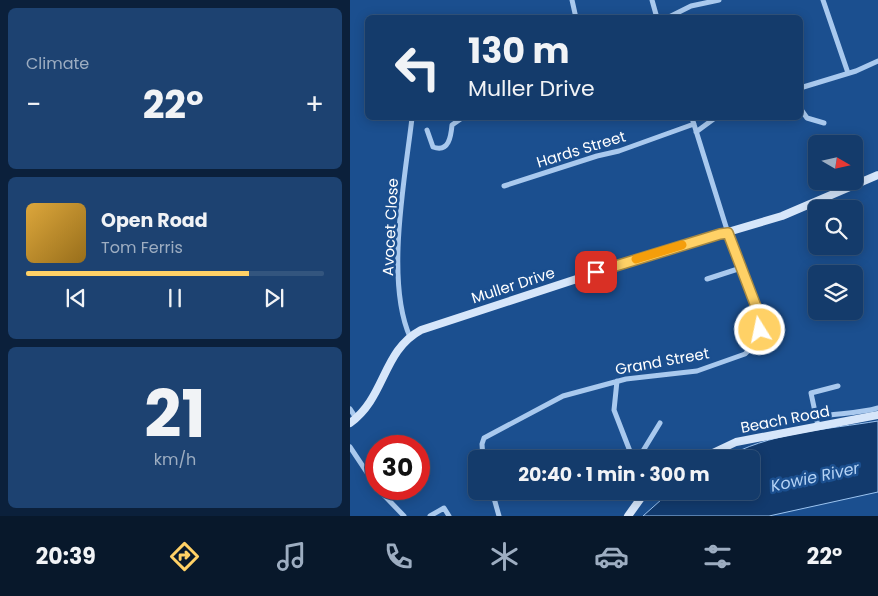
<!DOCTYPE html>
<html lang="en">
<head>
<meta charset="utf-8">
<style>
  body { margin:0; font-family:Poppins,sans-serif; background:#1d4271; color:#f1f3f6; height:100vh; display:flex; flex-direction:column; font-size:19px; white-space:nowrap }
  * { box-sizing:border-box; margin:0 }
  p { font-size:16px; color:#9dadc1 }
  .icon { flex:none; width:28px; height:28px; fill:none; stroke:currentColor; stroke-width:2; stroke-linecap:round; stroke-linejoin:round }
  .map { position:relative; flex:1; overflow:hidden }
  .sheet { display:flex; flex-direction:column; gap:8px; padding:8px; background:#0b203b; width:350px }
  .sheet>* { flex:none }
  .hud { position:absolute; left:15px; top:15px; width:438px; height:105px; border-radius:8px; box-shadow:0 2px 12px #0003,0 0 0 1px #33557e; background:#143b6b; color:#f1f3f6; overflow:hidden }
  .needle { width:32px; rotate:99deg }
  .controls { position:absolute; left:458px; top:135px; display:grid; gap:10px }
  .controls a { display:grid; place-items:center; width:55px; height:55px; border-radius:8px; background:#143b6b; box-shadow:0 2px 12px #0003,0 0 0 1px #33557e; font-size:25px }
  .speed { position:absolute; left:15px; top:435px; display:flex; gap:10px; font-size:25px; font-weight:700; text-align:center }
  .speed>* { display:grid; place-content:center; width:65px; height:65px; border-radius:50%; background:#143b6b; box-shadow:0 2px 12px #0003,0 0 0 1px #33557e; line-height:1 }
  .speed .limit { border:8px solid #d22; background:#fff; color:#111 }
  .pin { position:absolute; display:grid; place-items:center; width:42px; height:42px; color:#fff; margin:-21px; border-radius:10px; box-shadow:0 2px 8px #0006 }
  .me { position:absolute; width:55px; margin:-28px; rotate:350deg; stroke-linejoin:round; filter:drop-shadow(0 0 4px #0008) }
  .turn { display:flex; align-items:center; gap:18px; height:105px; padding:0 20px; font-size:22px }
  .turn .icon { width:65px; height:65px; stroke-width:2.5 }
  .turn b { display:block; font-size:35px; line-height:42px }
  .big { font-size:38px; font-weight:700; line-height:1.1 }
  .sheet .widget { flex:1; display:flex; flex-direction:column; justify-content:center; gap:8px; min-width:0; padding:0 18px; border-radius:8px; background:#1d4271 }
  .sheet .dial { align-items:center; gap:0 }
  .dial b { font-size:65px; line-height:1 }
  .song { display:flex; align-items:center; gap:15px }
  .cover { width:60px; height:60px; border-radius:8px; background:linear-gradient(135deg,hsl(40 70% 55%),hsl(40 70% 35%)) }
  .played { height:5px; border-radius:2px; background:linear-gradient(90deg,#ffd166 75%,#33557e 75%) }
  .keys { display:flex; justify-content:space-around; direction:ltr }
  .heat { display:flex; justify-content:space-between; align-items:center; font-size:28px; direction:ltr }
  .trip { position:absolute; left:118px; top:450px; width:292px; height:50px; border-radius:8px; background:#143b6b; box-shadow:0 2px 12px #0003,0 0 0 1px #33557e; font-weight:700; line-height:50px; text-align:center }
  .menu { display:flex; height:80px; justify-content:space-around; align-items:center; background:#08182b; color:#9dadc1 }
  .menu .icon { width:35px; height:35px }
  .menu .current { color:#ffd166 }
  .menu b { font-size:22px; color:#f1f3f6 }
  main { display:flex; flex:1; min-height:0 }
  .map>svg:first-child { display:block }
</style>
</head>
<body>
<main>
<section class="sheet">
<div class="widget"><p>Climate</p>
<div class="heat"><a>−</a><b class="big">22°</b><a>+</a></div>
</div>
<div class="widget">
<div class="song"><i class="cover"></i><div><b>Open Road</b><p>Tom Ferris</p></div></div>
<div class="played"></div>
<div class="keys"><svg class="icon" aria-label="previous" viewBox="0 0 24 24"><path d="M18 5L8 12l10 7zM5 5v14"/></svg><svg class="icon" aria-label="pause" viewBox="0 0 24 24"><path d="M8 5v14M16 5v14"/></svg><svg class="icon" aria-label="next" viewBox="0 0 24 24"><path d="M6 5l10 7-10 7zM19 5v14"/></svg></div>
</div>
<div class="widget dial"><b>21</b><p>km/h</p></div>
</section>
<div class="map">
<svg width="528" height="516" viewBox="0 0 528 516">
  <rect width="100%" height="100%" fill="#1b4f8f"/>
  <path fill="#123a6d" stroke="#9cc4f0" d="M528,421V492L419,516H293L321,491H401V459H374C415,433 480,429 528,421Z"/>
  <g fill="none" stroke-linecap="round" stroke-linejoin="round">
    <path stroke="#a9c9ee" stroke-width="5" d="M222,0L226,18
      M302,0L307,18
      M473,0L498,73
      M317,18L341,6L369,0
      M450,88L506,71L528,61
      M450,108L457,118L474,123
      M77,130L83,147C99,153 101,136 102,125L112,118
      M346,132L365,118
      M154,186L247,156L269,151L344,124
      M357,279L391,268
      M60,337C35,281 55,178 62,118
      M267,381L264,410L283,459
      M0,409L6,418
      M466,417C486,413 508,414 528,408
      M468,426L461,393L488,386
      M0,447L26,486
      M133,459L132,444L134,438L213,396L276,379L347,371L395,354L404,345L409,336V317L378,233L342,118
      M288,459L310,423
      M28,489L54,516
      M142,491L149,516
      M80,516L94,508L99,516"/>
    <path stroke="#d6e6fa" stroke-width="8" d="M0,423C36,397 32,351 71,330L300,255L432,216L528,175
      M350,459L386,442L528,415
      M278,516L296,491"/>
  </g>
  <g fill="none" stroke-linecap="round" stroke-linejoin="round">
    <g stroke="#a68842" stroke-width="12">
      <path id="route" d="M246,272L370,234L378,233L410,317V330"/>
    </g>
    <use href="#route" stroke="#ffd166" stroke-width="9"/>
    <path stroke="#f59e0b" stroke-width="9" d="M286,259L332,245"/>
  </g>
  <g text-anchor="middle" dominant-baseline="central" stroke-width="5" stroke-linejoin="round" paint-order="stroke">
    <g font-size="15" fill="#fff" stroke="#1b4f8f">
      <text transform="translate(231 149) rotate(-17)">Hards Street</text>
      <text transform="translate(40 227) rotate(-87)">Avocet Close</text>
      <text transform="translate(163 285) rotate(-18)">Muller Drive</text>
      <text transform="translate(312 361) rotate(-10)">Grand Street</text>
      <text transform="translate(435 419) rotate(-11)">Beach Road</text>
    </g>
    <g font-size="16" font-style="italic" fill="#b5d3f5" stroke="#1b4f8f">
      <text transform="translate(465 477) rotate(-12)">Kowie River</text>
    </g>
  </g>
</svg>
<div class="controls">
<a><svg class="needle" viewBox="-14 -14 28 28"><path d="M0-13l5 13h-10z" fill="#e53935"/><path d="M0 13l5-13h-10z" fill="#9dadc1"/></svg></a>
<a><svg class="icon" aria-label="search" viewBox="0 0 24 24"><circle cx="10" cy="10" r="6"/><path d="M15 15l6 6"/></svg></a>
<a><svg class="icon" aria-label="layers" viewBox="0 0 24 24"><path d="M12 4l9 5-9 5-9-5zM3 14l9 5 9-5"/></svg></a>
</div>
<div class="speed"><div class="limit">30</div></div>
<div class="pin" style="left:246px;top:272px;background:#d93025"><svg class="icon" aria-label="arrive" viewBox="0 0 24 24"><path d="M6 21V4h12l-3 4 3 4H6"/></svg></div>
<svg class="me" style="left:410px;top:330px" viewBox="-20 -20 40 40"><circle r="17" fill="#ffd166" stroke="#fff" stroke-width="3"/><path d="M0-11L8 9 0 5-8 9z" fill="#fff"/></svg>
<div class="trip">20:40 · 1 min · 300 m</div>
<div class="hud">
<div class="turn"><svg class="icon" aria-label="left" viewBox="0 0 24 24"><path d="M17 20v-9H6M10 6l-5 5 5 5"/></svg><div><b>130 m</b>Muller Drive</div></div>
</div>
</div>
</main>
<nav class="menu">
<b>20:39</b>
<svg class="icon current" aria-label="directions" viewBox="0 0 24 24"><path d="M12 3l9 9-9 9-9-9zM9 14v-3h6M13 9l2 2-2 2"/></svg>
<svg class="icon" aria-label="music" viewBox="0 0 24 24"><path d="M9 18V5l10-2v13"/><circle cx="6" cy="18" r="3"/><circle cx="16" cy="16" r="3"/></svg>
<svg class="icon" aria-label="phone" viewBox="0 0 24 24"><path d="M5 4h4l2 5-3 2q2 4 5 5l2-3 5 2v4C11 20 4 13 5 4z"/></svg>
<svg class="icon" aria-label="climate" viewBox="0 0 24 24"><path d="M12 3v18M4 7l16 10M4 17L20 7"/></svg>
<svg class="icon" aria-label="car" viewBox="0 0 24 24"><path d="M5 17H2v-5l4-1 3-4h7l3 4 3 1v5h-3M9 17h6M6 11h13"/><circle cx="7" cy="17" r="2"/><circle cx="17" cy="17" r="2"/></svg>
<svg class="icon" aria-label="filters" viewBox="0 0 24 24"><path d="M4 7h16M4 17h16"/><circle cx="9" cy="7" r="2"/><circle cx="15" cy="17" r="2"/></svg>
<b>22°</b>
</nav>
</body>
</html>
